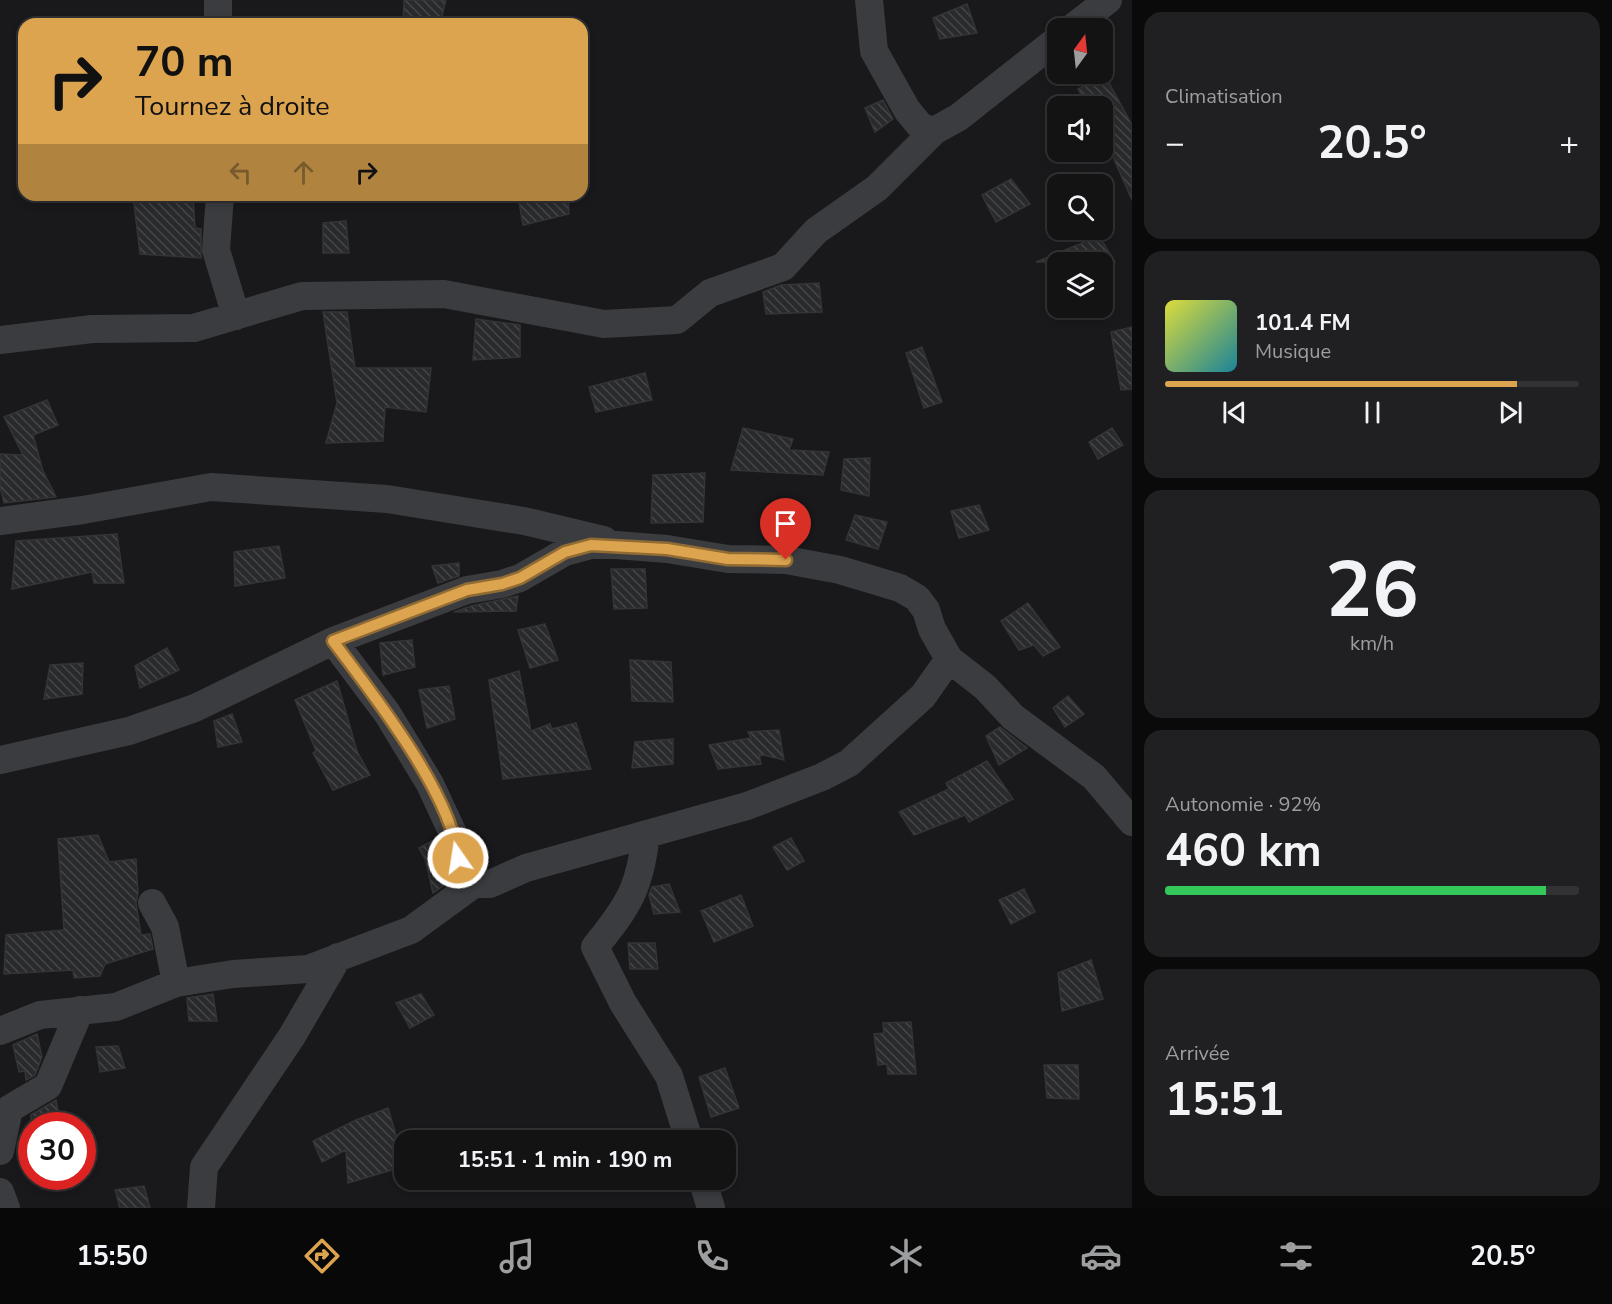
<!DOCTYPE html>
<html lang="fr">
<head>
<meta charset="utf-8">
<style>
  body { margin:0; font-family:"Nunito Sans",sans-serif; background:#202022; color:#f1f3f6; height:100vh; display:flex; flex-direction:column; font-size:22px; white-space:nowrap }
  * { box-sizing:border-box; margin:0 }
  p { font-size:20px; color:#9d9ea0 }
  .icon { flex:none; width:33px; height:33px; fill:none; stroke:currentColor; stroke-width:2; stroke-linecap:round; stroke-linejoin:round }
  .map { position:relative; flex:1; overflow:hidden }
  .details { display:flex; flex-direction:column; gap:12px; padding:12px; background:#0a0a0b; width:480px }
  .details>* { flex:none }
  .hud { position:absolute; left:18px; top:18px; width:570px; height:183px; border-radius:18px; box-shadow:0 3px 9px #0003,0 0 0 2px #323234; background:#dda44f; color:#111; overflow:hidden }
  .needle { width:39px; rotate:15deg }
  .fabs { position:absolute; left:1047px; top:18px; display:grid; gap:12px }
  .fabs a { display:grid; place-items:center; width:66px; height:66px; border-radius:12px; background:#131314; box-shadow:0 3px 9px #0003,0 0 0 2px #323234; font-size:30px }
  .speed { position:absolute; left:18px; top:1112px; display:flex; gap:12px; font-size:30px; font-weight:700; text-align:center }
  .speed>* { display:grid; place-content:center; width:78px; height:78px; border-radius:50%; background:#131314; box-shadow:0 3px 9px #0003,0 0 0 2px #323234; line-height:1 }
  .speed .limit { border:9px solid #d22; background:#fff; color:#111 }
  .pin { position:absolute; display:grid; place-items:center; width:51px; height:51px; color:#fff; margin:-62px -26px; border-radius:50% 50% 50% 0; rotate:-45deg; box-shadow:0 0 6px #0007 }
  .pin .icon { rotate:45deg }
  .me { position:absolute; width:66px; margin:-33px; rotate:347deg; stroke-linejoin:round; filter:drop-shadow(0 0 4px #0008) }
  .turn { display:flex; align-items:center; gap:21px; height:126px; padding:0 18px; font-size:27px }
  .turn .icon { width:78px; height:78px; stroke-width:2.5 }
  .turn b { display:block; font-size:42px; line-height:51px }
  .lanes { display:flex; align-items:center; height:57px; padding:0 18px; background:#0003; justify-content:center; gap:30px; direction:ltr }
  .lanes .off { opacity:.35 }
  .big { font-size:45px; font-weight:700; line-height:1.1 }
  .details .card { flex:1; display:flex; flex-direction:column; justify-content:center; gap:9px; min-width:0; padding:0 21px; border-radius:18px; background:#202022 }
  .details .dial { align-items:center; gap:0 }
  .dial b { font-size:78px; line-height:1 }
  .song { display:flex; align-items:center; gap:18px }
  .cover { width:72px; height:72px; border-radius:9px; background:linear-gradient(135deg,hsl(60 70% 55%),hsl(190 70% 35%)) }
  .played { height:6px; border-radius:3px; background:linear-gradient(90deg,#dda44f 85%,#323234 85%) }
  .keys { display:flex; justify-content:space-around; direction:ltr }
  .heat { display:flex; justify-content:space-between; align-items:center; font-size:33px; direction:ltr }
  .charge { height:9px; border-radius:4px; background:linear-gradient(90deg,#34c759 92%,#323234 0) }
  .trip { position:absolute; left:394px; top:1130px; width:342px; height:60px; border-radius:18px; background:#131314; box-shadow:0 3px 9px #0003,0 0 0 2px #323234; font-weight:700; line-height:60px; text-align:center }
  .dock { display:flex; height:96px; justify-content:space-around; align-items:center; background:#080808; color:#9d9ea0 }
  .dock .icon { width:42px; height:42px }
  .dock .current { color:#dda44f }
  .dock b { font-size:27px; color:#f1f3f6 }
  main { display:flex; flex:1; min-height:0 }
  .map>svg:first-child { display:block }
</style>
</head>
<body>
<main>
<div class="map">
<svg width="1132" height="1208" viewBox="0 0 1132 1208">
  <defs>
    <pattern id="building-back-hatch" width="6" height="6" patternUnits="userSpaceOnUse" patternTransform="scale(1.5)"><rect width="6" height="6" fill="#292a2c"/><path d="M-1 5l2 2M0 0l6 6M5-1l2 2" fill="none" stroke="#454648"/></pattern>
  </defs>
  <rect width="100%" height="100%" fill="#19191b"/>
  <path fill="url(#building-back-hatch)" stroke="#343437" stroke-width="1.5" d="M404,0H446L440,24H403Z
    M967,4L977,33L940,39L933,18Z
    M1102,70L1132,125V200L1102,132V106H1088L1078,89L1102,76Z
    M883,100L893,119L875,132L865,108Z
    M1011,179L1030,204L996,222L982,195Z
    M133,195H193L195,228L201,229V258L140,254Z
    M542,195H568L569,214L523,225L518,197Z
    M346,221L349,253H323V223Z
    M1099,236L1115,262H1036Z
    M819,283L822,312L766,314L763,292L781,285Z
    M323,312H347L355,368H431L426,412L385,407L383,441L326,443L337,403Z
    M476,319L520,325V357L473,360Z
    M1132,327V389L1121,390L1111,332Z
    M922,347L942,402L924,408L906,353Z
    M645,373L652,400L596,412L589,387Z
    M47,400L58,425L33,435L43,471L56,497L4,503L0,487V454L23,455L4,417Z
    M743,428L793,439L789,450L829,452L823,475L731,470Z
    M1112,428L1123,445L1098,459L1089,442Z
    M870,458L869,496L841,490L844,459Z
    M705,473L703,522L651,523L653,475Z
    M979,505L989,530L959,538L951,511Z
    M855,515L887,522L878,549L846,540Z
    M117,534L124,583H94L92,572L12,589L16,541Z
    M279,546L285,578L235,586L234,552Z
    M459,563V576L438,583L432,566Z
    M611,569H645L647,608L614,609Z
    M518,596L516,611L454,612L471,606Z
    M1028,603L1060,647L1043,656L1034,645L1019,650L1001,621Z
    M545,624L558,660L530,668L518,630Z
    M412,640L415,667L383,675L380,643Z
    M167,648L179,670L140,688L135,666Z
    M630,660L671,662L673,702L632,701Z
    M83,663L82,694L44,699L50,665Z
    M519,671L531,731L550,724L552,729L576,723L591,769L503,779L489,680Z
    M337,681L357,751L370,775L333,790L313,753L316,751L295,700Z
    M449,686L455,719L427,728L419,690Z
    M1068,696L1084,714L1065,727L1053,708Z
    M232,714L242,742L218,747L214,721Z
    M1000,727L1027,748L999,765L986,736Z
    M779,730L784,760L759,754L761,764L718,769L709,745L751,738L748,732Z
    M673,739V764L632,768L635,742Z
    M987,761L1013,799L969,822L965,815L914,835L899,812L949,789L946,783Z
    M98,835L109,862L136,859L138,894L136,903L141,935L150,934L153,949L105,964L100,976L74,978L73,970L4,974L6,935L64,930L58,839Z
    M437,838L449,882L433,893L425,859L419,848Z
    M791,838L804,861L787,870L773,847Z
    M669,884L680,912L654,914L649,895L652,887Z
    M1024,889L1035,912L1011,924L999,900Z
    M741,895L753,926L714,942L701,911Z
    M628,943H655L658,969H630Z
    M1091,960L1103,999L1062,1011L1058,973Z
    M213,994L217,1021H189L187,998Z
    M421,994L434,1015L410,1028L396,1003Z
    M911,1022L916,1074H888L887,1064L878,1065L874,1034L884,1033L883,1023Z
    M37,1034L42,1057L35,1075L26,1080L25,1071L19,1072L13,1045Z
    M118,1046L125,1068L100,1072L96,1047Z
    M1044,1065H1078L1079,1099L1047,1098Z
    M725,1068L739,1108L711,1117L699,1077Z
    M56,1100L60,1121L31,1122V1115Z
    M388,1108L405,1166L348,1183L346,1150L322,1162L313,1141L356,1120Z
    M144,1186L150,1208H120L115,1190Z"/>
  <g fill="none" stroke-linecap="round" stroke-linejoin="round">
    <path stroke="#3b3c40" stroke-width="28" d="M869,0L874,51L907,110L921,127L934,131L959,117L1058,39
      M218,24V0
      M1072,28L1108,0
      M220,195L216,250L236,316
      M0,340L92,329L194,328L302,296L444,294L604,324L677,320L710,293L783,267L816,231L877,188L934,131
      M0,521L83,510L211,487L387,499L524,521L604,540
      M333,641L387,713L430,784L456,840L458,858L464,875L474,884H490L526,868L747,806L822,777L849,763L902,715L923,696L949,659
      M0,760L129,731L195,708L333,641L467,590L502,584L520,578L565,552L591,545H616L667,549L728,559L786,560L840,570L900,588L917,598L926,610L932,629L949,659L985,687L1013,717L1094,777L1132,822
      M646,834C640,888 629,905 595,947L623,1003L669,1076L689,1140
      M152,903L165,927L176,983L233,974L308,969L411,930L474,884
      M0,1031L40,1015L116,1007L176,983
      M0,1151L9,1109L48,1086L80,1010
      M702,1179L711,1208
      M0,1192L6,1208
      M201,1208L204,1167L292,1036L338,957"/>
  </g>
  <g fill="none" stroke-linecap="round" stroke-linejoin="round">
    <g stroke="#906b33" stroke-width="15">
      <path id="route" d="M458,858C452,794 372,693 333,641L467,590L502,584L520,578L565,552L591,545L667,549L728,559L786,560"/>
    </g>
    <use href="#route" stroke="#dda44f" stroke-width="10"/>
  </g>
</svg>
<div class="fabs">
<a><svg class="needle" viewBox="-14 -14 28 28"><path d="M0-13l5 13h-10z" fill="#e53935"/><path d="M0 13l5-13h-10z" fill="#9d9ea0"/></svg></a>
<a><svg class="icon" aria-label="sound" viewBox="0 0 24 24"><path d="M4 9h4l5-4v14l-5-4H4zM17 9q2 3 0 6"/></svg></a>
<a><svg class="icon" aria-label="search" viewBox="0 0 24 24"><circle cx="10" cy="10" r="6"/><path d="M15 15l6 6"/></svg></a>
<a><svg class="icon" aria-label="layers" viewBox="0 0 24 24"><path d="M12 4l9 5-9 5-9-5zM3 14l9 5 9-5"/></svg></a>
</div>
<div class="speed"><div class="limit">30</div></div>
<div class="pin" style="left:786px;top:560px;background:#d93025"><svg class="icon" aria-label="arrive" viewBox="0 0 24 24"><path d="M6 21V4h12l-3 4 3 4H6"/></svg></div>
<svg class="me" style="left:458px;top:858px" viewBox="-20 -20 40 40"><circle r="17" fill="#dda44f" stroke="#fff" stroke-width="3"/><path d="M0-11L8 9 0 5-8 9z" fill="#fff"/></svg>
<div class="trip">15:51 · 1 min · 190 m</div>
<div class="hud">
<div class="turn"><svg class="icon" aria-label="right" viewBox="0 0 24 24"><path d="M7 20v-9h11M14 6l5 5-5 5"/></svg><div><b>70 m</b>Tournez à droite</div></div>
<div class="lanes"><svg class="icon off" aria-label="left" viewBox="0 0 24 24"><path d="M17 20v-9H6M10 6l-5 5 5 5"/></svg><svg class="icon off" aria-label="ahead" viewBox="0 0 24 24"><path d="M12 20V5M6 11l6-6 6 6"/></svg><svg class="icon" aria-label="right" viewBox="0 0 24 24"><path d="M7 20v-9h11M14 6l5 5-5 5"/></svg></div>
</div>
</div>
<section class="details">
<div class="card"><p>Climatisation</p>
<div class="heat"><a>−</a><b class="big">20.5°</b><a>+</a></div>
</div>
<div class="card">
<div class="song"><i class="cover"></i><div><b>101.4 FM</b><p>Musique</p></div></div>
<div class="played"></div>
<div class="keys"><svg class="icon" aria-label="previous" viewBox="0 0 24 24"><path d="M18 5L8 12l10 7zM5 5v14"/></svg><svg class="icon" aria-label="pause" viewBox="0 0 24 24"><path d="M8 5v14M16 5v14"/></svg><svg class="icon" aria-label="next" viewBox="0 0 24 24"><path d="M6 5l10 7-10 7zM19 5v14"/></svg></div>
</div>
<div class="card dial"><b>26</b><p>km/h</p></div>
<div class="card"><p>Autonomie · 92%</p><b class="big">460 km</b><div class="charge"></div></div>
<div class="card"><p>Arrivée</p><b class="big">15:51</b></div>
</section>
</main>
<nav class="dock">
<b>15:50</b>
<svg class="icon current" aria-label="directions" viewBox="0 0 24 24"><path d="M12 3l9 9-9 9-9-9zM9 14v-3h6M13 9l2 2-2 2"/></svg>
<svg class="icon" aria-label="music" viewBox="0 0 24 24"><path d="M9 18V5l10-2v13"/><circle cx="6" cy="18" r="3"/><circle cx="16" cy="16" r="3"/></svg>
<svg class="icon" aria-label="phone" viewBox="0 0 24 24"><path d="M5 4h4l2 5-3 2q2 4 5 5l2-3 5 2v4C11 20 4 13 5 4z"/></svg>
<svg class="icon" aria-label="climate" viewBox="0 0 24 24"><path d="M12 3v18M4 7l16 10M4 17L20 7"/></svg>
<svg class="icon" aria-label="car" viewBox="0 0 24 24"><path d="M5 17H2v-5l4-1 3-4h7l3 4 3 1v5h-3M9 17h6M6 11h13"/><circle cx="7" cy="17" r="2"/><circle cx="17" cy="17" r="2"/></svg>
<svg class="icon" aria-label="filters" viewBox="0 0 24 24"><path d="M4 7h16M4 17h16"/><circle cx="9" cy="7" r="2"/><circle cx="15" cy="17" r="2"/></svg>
<b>20.5°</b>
</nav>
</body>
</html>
